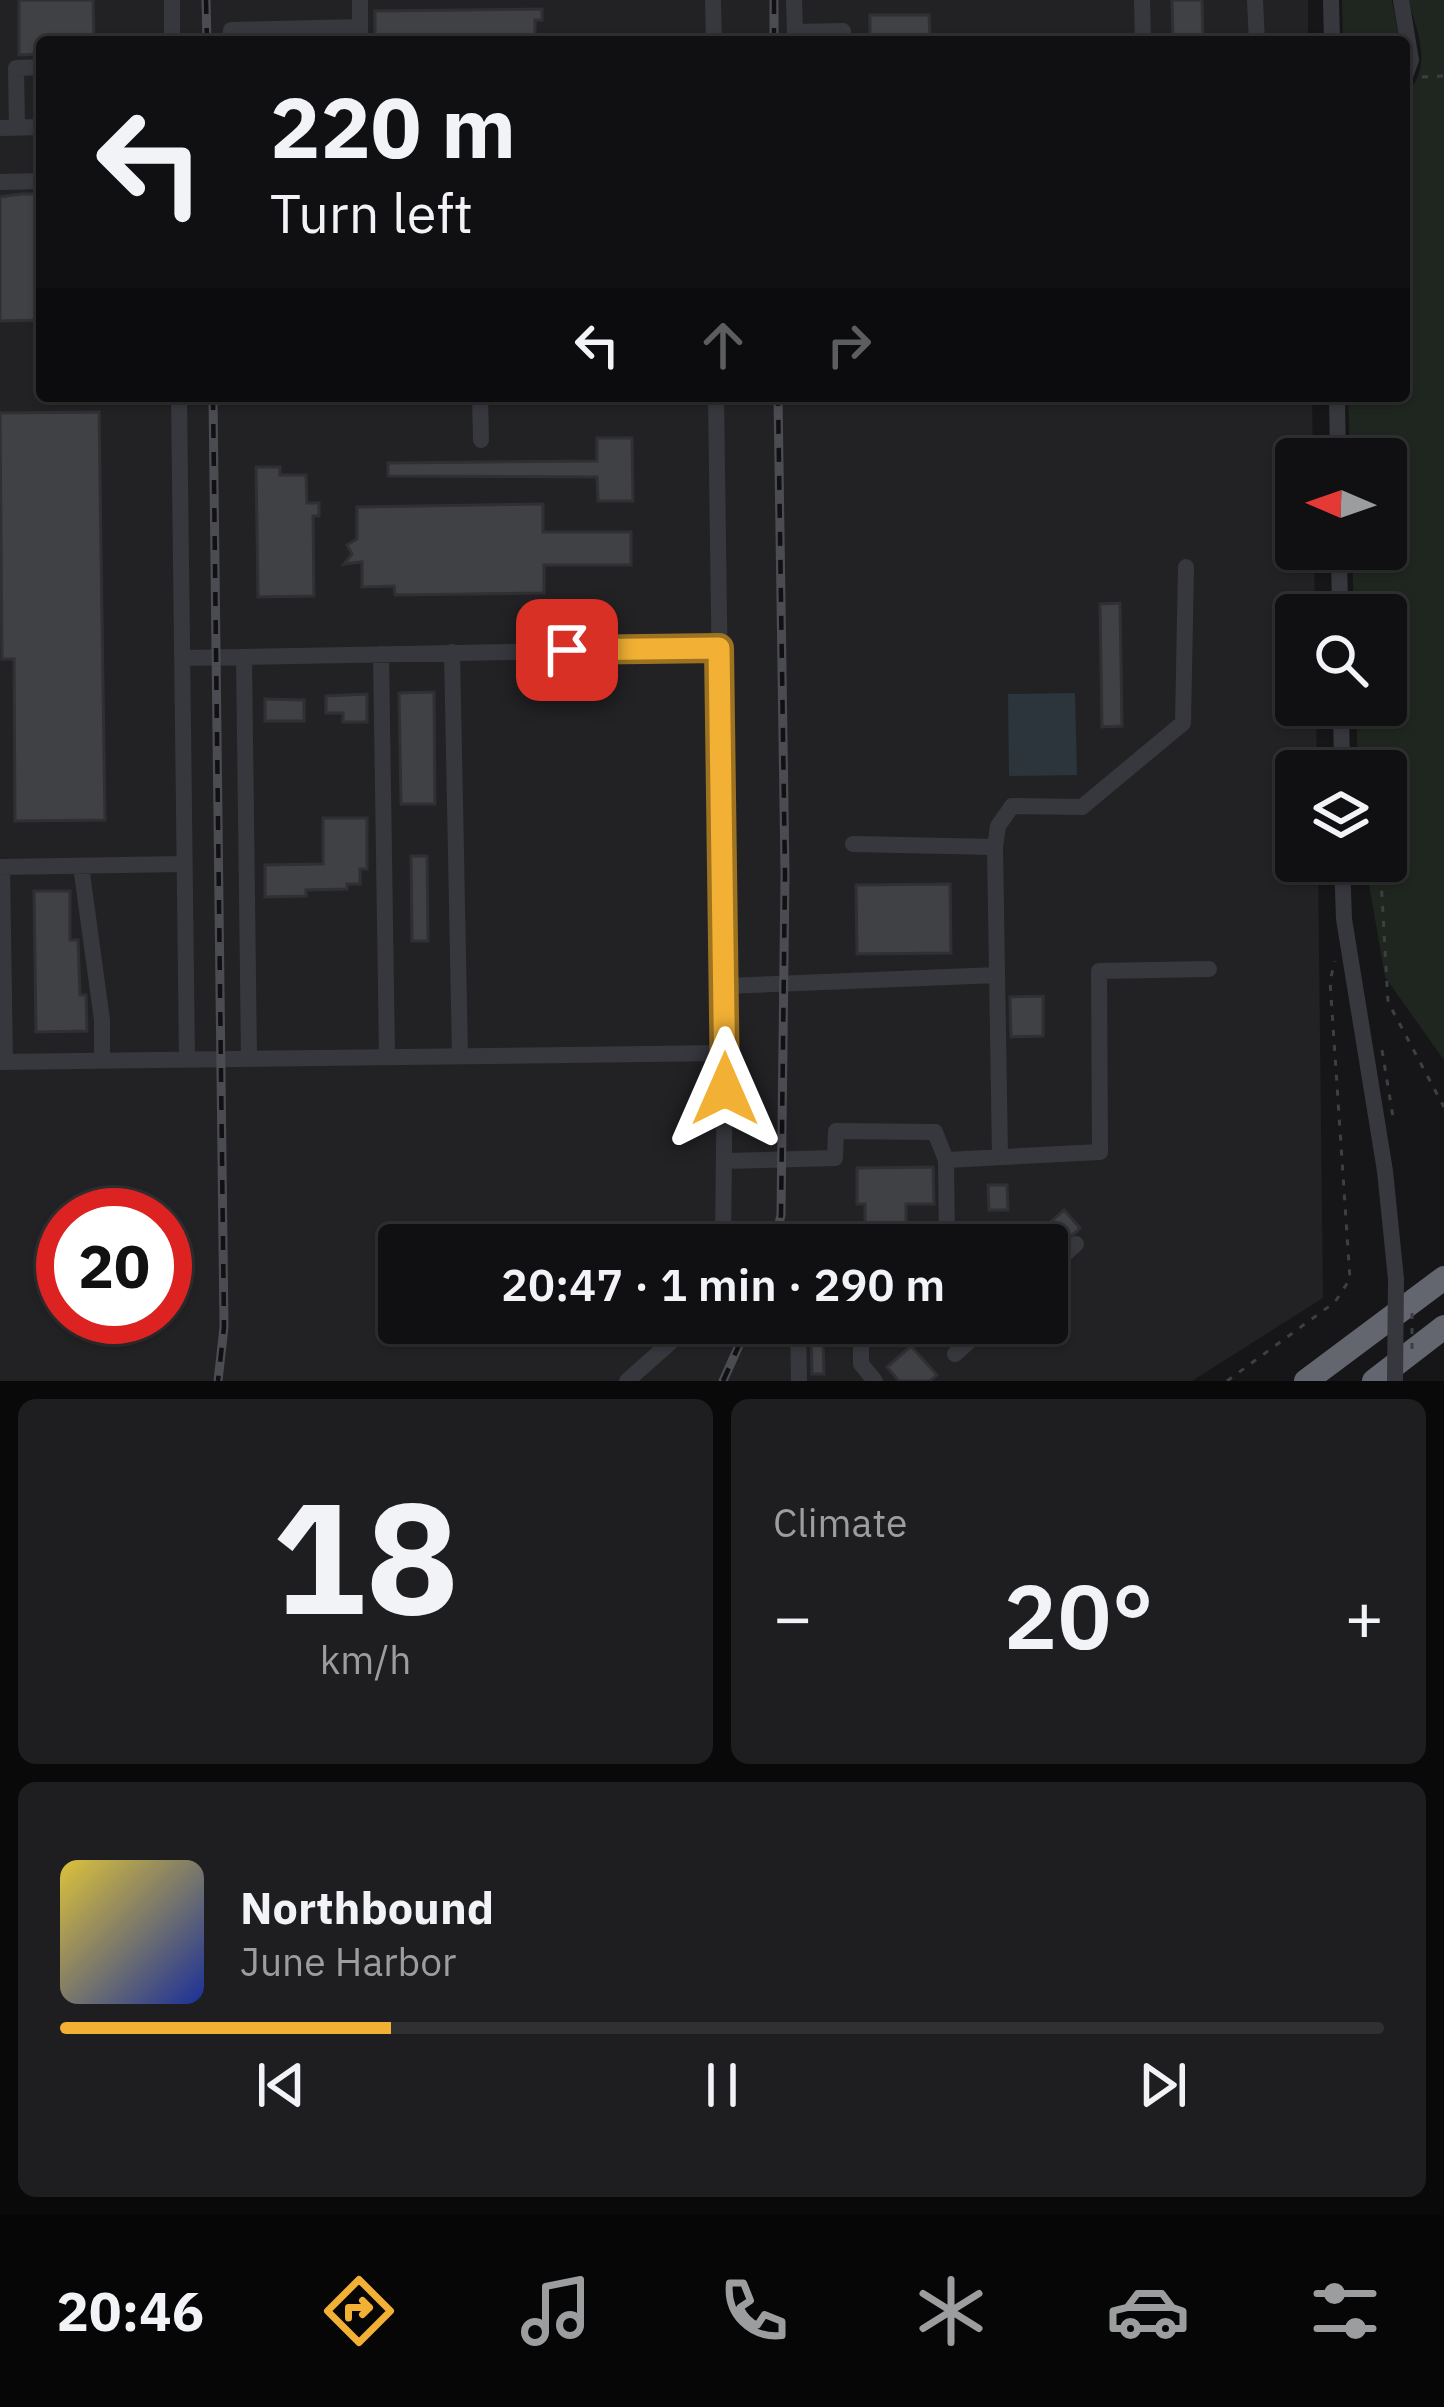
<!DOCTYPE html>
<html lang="en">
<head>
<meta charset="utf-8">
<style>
  body { margin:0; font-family:"IBM Plex Sans",sans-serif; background:#1e1e20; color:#f1f3f6; height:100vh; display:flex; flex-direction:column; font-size:45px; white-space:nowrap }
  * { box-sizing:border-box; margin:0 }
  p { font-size:39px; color:#9c9d9f }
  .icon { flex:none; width:66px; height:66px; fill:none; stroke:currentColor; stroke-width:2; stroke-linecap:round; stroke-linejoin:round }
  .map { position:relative; height:1381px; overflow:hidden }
  .sheet { display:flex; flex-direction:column; gap:18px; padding:18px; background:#09090a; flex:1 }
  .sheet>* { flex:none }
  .hud { position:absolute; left:36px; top:36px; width:1374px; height:366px; border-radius:12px; box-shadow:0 3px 9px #0004,0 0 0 3px #303032; background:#101012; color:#f1f3f6; overflow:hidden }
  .needle { width:78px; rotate:272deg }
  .fabs { position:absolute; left:1275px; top:438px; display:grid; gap:24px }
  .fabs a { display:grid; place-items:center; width:132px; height:132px; border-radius:12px; background:#101012; box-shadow:0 3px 9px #0004,0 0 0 3px #303032; font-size:60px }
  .speed { position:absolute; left:36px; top:1188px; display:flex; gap:24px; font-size:60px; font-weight:700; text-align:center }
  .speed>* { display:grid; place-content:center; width:156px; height:156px; border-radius:50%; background:#101012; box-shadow:0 3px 9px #0004,0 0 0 3px #303032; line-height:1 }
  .speed .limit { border:18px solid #d22; background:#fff; color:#111 }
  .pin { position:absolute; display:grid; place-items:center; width:102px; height:102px; color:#fff; margin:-51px; border-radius:24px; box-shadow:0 6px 18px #0006 }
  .me { position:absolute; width:132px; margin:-66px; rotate:0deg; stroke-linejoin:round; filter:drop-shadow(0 0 9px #0008) }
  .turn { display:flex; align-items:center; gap:42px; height:252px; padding:0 36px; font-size:54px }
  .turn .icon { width:156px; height:156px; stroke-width:2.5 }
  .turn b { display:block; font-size:84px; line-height:102px }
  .lanes { display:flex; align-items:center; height:114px; padding:0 36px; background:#0003; justify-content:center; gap:60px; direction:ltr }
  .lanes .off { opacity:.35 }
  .big { font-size:90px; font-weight:600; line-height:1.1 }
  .sheet .widget { flex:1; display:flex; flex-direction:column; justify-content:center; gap:18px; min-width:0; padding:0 42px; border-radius:18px; background:#1e1e20 }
  .sheet .dial { align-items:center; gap:0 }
  .dial b { font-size:156px; line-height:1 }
  .song { display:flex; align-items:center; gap:36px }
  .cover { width:144px; height:144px; border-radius:18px; background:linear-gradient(135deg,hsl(50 70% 55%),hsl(230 70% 35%)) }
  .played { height:12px; border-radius:6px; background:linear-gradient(90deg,#f2b134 25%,#303032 25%) }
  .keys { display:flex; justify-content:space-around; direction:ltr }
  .heat { display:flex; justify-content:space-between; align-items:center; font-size:66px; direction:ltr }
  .sheet .tiles { flex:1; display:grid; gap:18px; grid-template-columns:1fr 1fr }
  .widget:last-child { grid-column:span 2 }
  .trip { position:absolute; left:378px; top:1224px; width:690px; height:120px; border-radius:12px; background:#101012; box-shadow:0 3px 9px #0004,0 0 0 3px #303032; font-weight:600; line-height:120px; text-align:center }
  .dock { display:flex; height:192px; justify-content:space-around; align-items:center; background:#060607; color:#9c9d9f }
  .dock .icon { width:84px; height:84px }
  .dock .active { color:#f2b134 }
  .dock b { font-size:54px; color:#f1f3f6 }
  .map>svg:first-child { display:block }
</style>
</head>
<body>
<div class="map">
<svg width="1444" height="1381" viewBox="0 0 1444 1381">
  <rect width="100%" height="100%" fill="#161618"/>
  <path fill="#222225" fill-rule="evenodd" d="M0,0H1308V42H42V396H1312L1313,459H1296V549H1314L1315,615H1296V705H1316L1317,771H1296V861H1318L1323,1298L1192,1381H0ZM63,1215H165V1317H63ZM399,1245H1047V1323H399Z"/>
  <path fill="#1e261f" d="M1342,0H1392L1400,42H1343Z
    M1408,0H1444V1060L1385,977L1365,861H1386V771H1358L1356,705H1386V615H1354L1352,549H1386V459H1350L1348,396H1404V96C1434,69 1418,33 1408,0Z"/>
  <path fill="#2c353c" d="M1075,693L1077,775L1009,776L1008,694Z"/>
  <path fill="#404145" stroke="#303034" stroke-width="3" d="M19,0H93L94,42H42V54L19,55Z
    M1172,0H1202L1203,42H1173Z
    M542,9V20H535V42H375V11Z
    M870,15H929L930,38L870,39Z
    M21,194H42V320L0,321V197Z
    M99,412L105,820L15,821L14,659H2L0,413Z
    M597,438H632L633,501H598L597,477L388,476V463L597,461Z
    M256,467H280V475H306L307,503H319V516H313L314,596L258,597Z
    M543,504V532H631V565H544V593L395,595L394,586L362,587V562L344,564L352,554L347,545L357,539V507Z
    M1120,603L1122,726L1102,727L1100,604Z
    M434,692L435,804H401L399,693Z
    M367,694V722H343V713H326V696Z
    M265,699L304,700V721H265Z
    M323,818H367V869H360V884H347V889L306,890V896L265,897V865L323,864Z
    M411,856H427L428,941H412Z
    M950,884L951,953L857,954L856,885Z
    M34,891H70V940H78L80,995H86L87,1031L36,1032Z
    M1043,996V1036L1011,1037L1010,997Z
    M933,1167L934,1204H906V1231H887L888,1245H865V1204H857V1168Z
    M988,1185H1007L1008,1210H989Z
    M1064,1210L1080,1228L1076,1232L1047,1253V1245H1024Z
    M811,1323L848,1325V1345L823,1343L824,1374H812Z
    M911,1346L937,1375L930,1381H899L887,1367Z"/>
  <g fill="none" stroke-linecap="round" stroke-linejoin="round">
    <path stroke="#3d3f44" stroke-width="3" stroke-dasharray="6 9" stroke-linecap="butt" d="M1422,77L1444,76
      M1380,861L1388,1002L1444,1107
      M1382,1050L1393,1117
      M1227,1381L1335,1302L1350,1279L1330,981L1335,961"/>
    <path stroke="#37383d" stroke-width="16" d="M172,0V42
      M360,0V27
      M713,0L714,42
      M794,0L795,32L843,31V42
      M1142,0L1143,42
      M1255,0L1257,42
      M1331,0L1332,42
      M1401,0L1411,60L1404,79
      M231,42V30L360,27V42
      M0,128L42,127
      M17,128L16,68L42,67
      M0,182L42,181
      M179,396L187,1059
      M480,396L481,440
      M716,396L725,1053L723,1245
      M1337,396L1338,459
      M1339,549L1340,615
      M452,652L460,1056
      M381,654L387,1056
      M244,657L249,1058
      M183,658L719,648
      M1341,705L1342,771
      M853,844L995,847L1000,1157
      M995,847L998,826L1012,806L1082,807L1183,723L1186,567
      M1342,861L1344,919L1385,1171L1396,1279
      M81,866L102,1020V1060
      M0,867L183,864
      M2,867L5,1062
      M724,986L997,975
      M0,1062L725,1053
      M946,1160L947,1245
      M724,1161L835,1158L836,1131L935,1132L946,1160L1100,1152L1099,971L1209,969
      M1047,1270L1076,1244
      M798,1323L799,1381
      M861,1323V1364L875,1381
      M955,1354L989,1323
      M627,1381L692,1323"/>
    <path stroke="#63666e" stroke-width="24" d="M1306,1381L1444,1278
      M1374,1381L1444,1327"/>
    <g stroke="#4a4c52" stroke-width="9">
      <path id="rail" d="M206,0L207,42
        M774,0V42
        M213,396L224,1327L218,1381
        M774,1245L781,1215L785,874L778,396
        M723,1381L749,1323"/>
    </g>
    <use href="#rail" stroke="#111113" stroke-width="4.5" stroke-dasharray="14" stroke-linecap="butt"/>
    <path stroke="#3d3f44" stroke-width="3" stroke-dasharray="6 9" stroke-linecap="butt" d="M1412,1349V1311"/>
    <path stroke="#37383d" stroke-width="16" d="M1395,1381L1396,1279"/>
  </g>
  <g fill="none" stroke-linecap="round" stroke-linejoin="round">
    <g stroke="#9d7322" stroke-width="30">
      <path id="route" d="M567,650L719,648L725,1089"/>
    </g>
    <use href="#route" stroke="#f2b134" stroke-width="21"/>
  </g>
</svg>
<div class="fabs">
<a><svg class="needle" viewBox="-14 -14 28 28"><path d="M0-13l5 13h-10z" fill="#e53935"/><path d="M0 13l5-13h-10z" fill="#9c9d9f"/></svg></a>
<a><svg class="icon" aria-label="search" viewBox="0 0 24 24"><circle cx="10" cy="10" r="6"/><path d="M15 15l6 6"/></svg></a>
<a><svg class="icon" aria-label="layers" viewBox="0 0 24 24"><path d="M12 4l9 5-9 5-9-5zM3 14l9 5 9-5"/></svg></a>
</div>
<div class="speed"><div class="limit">20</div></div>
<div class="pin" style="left:567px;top:650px;background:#d93025"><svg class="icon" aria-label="arrive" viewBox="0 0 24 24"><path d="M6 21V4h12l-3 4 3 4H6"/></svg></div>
<svg class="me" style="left:725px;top:1089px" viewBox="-20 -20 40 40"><path d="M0-17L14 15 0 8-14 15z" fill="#f2b134" stroke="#fff" stroke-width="4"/></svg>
<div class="trip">20:47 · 1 min · 290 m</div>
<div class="hud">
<div class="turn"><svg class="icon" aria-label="left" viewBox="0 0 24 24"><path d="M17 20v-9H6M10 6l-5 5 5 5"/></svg><div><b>220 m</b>Turn left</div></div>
<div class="lanes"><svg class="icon" aria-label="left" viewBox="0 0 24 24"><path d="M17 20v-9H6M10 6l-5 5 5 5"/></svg><svg class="icon off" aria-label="ahead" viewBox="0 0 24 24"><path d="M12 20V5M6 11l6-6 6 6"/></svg><svg class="icon off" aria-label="right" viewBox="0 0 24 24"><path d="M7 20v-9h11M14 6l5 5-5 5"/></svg></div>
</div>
</div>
<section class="sheet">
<div class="tiles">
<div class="widget dial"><b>18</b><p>km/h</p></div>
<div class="widget"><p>Climate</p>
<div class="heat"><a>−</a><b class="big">20°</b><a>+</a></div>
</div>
<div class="widget">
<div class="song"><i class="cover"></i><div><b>Northbound</b><p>June Harbor</p></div></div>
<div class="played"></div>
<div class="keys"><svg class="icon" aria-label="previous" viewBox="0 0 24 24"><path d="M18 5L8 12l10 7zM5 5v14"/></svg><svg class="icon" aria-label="pause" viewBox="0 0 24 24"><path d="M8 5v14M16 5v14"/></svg><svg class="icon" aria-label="next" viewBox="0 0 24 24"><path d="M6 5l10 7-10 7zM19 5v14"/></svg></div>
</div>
</div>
</section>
<nav class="dock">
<b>20:46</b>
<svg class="icon active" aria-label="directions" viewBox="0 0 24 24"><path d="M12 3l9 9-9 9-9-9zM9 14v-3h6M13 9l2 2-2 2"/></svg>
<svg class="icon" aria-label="music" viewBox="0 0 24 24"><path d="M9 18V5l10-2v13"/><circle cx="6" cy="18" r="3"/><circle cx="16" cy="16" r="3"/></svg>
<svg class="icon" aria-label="phone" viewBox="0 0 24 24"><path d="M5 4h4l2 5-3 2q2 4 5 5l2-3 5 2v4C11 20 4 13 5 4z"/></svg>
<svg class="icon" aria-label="climate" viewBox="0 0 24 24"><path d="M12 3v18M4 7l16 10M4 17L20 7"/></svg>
<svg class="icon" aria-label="car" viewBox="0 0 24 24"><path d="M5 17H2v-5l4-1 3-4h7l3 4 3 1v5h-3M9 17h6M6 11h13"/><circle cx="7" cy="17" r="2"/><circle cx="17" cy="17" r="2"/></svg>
<svg class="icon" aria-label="filters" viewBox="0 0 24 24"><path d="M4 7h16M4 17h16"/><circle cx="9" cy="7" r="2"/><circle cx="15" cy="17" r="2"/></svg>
</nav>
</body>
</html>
